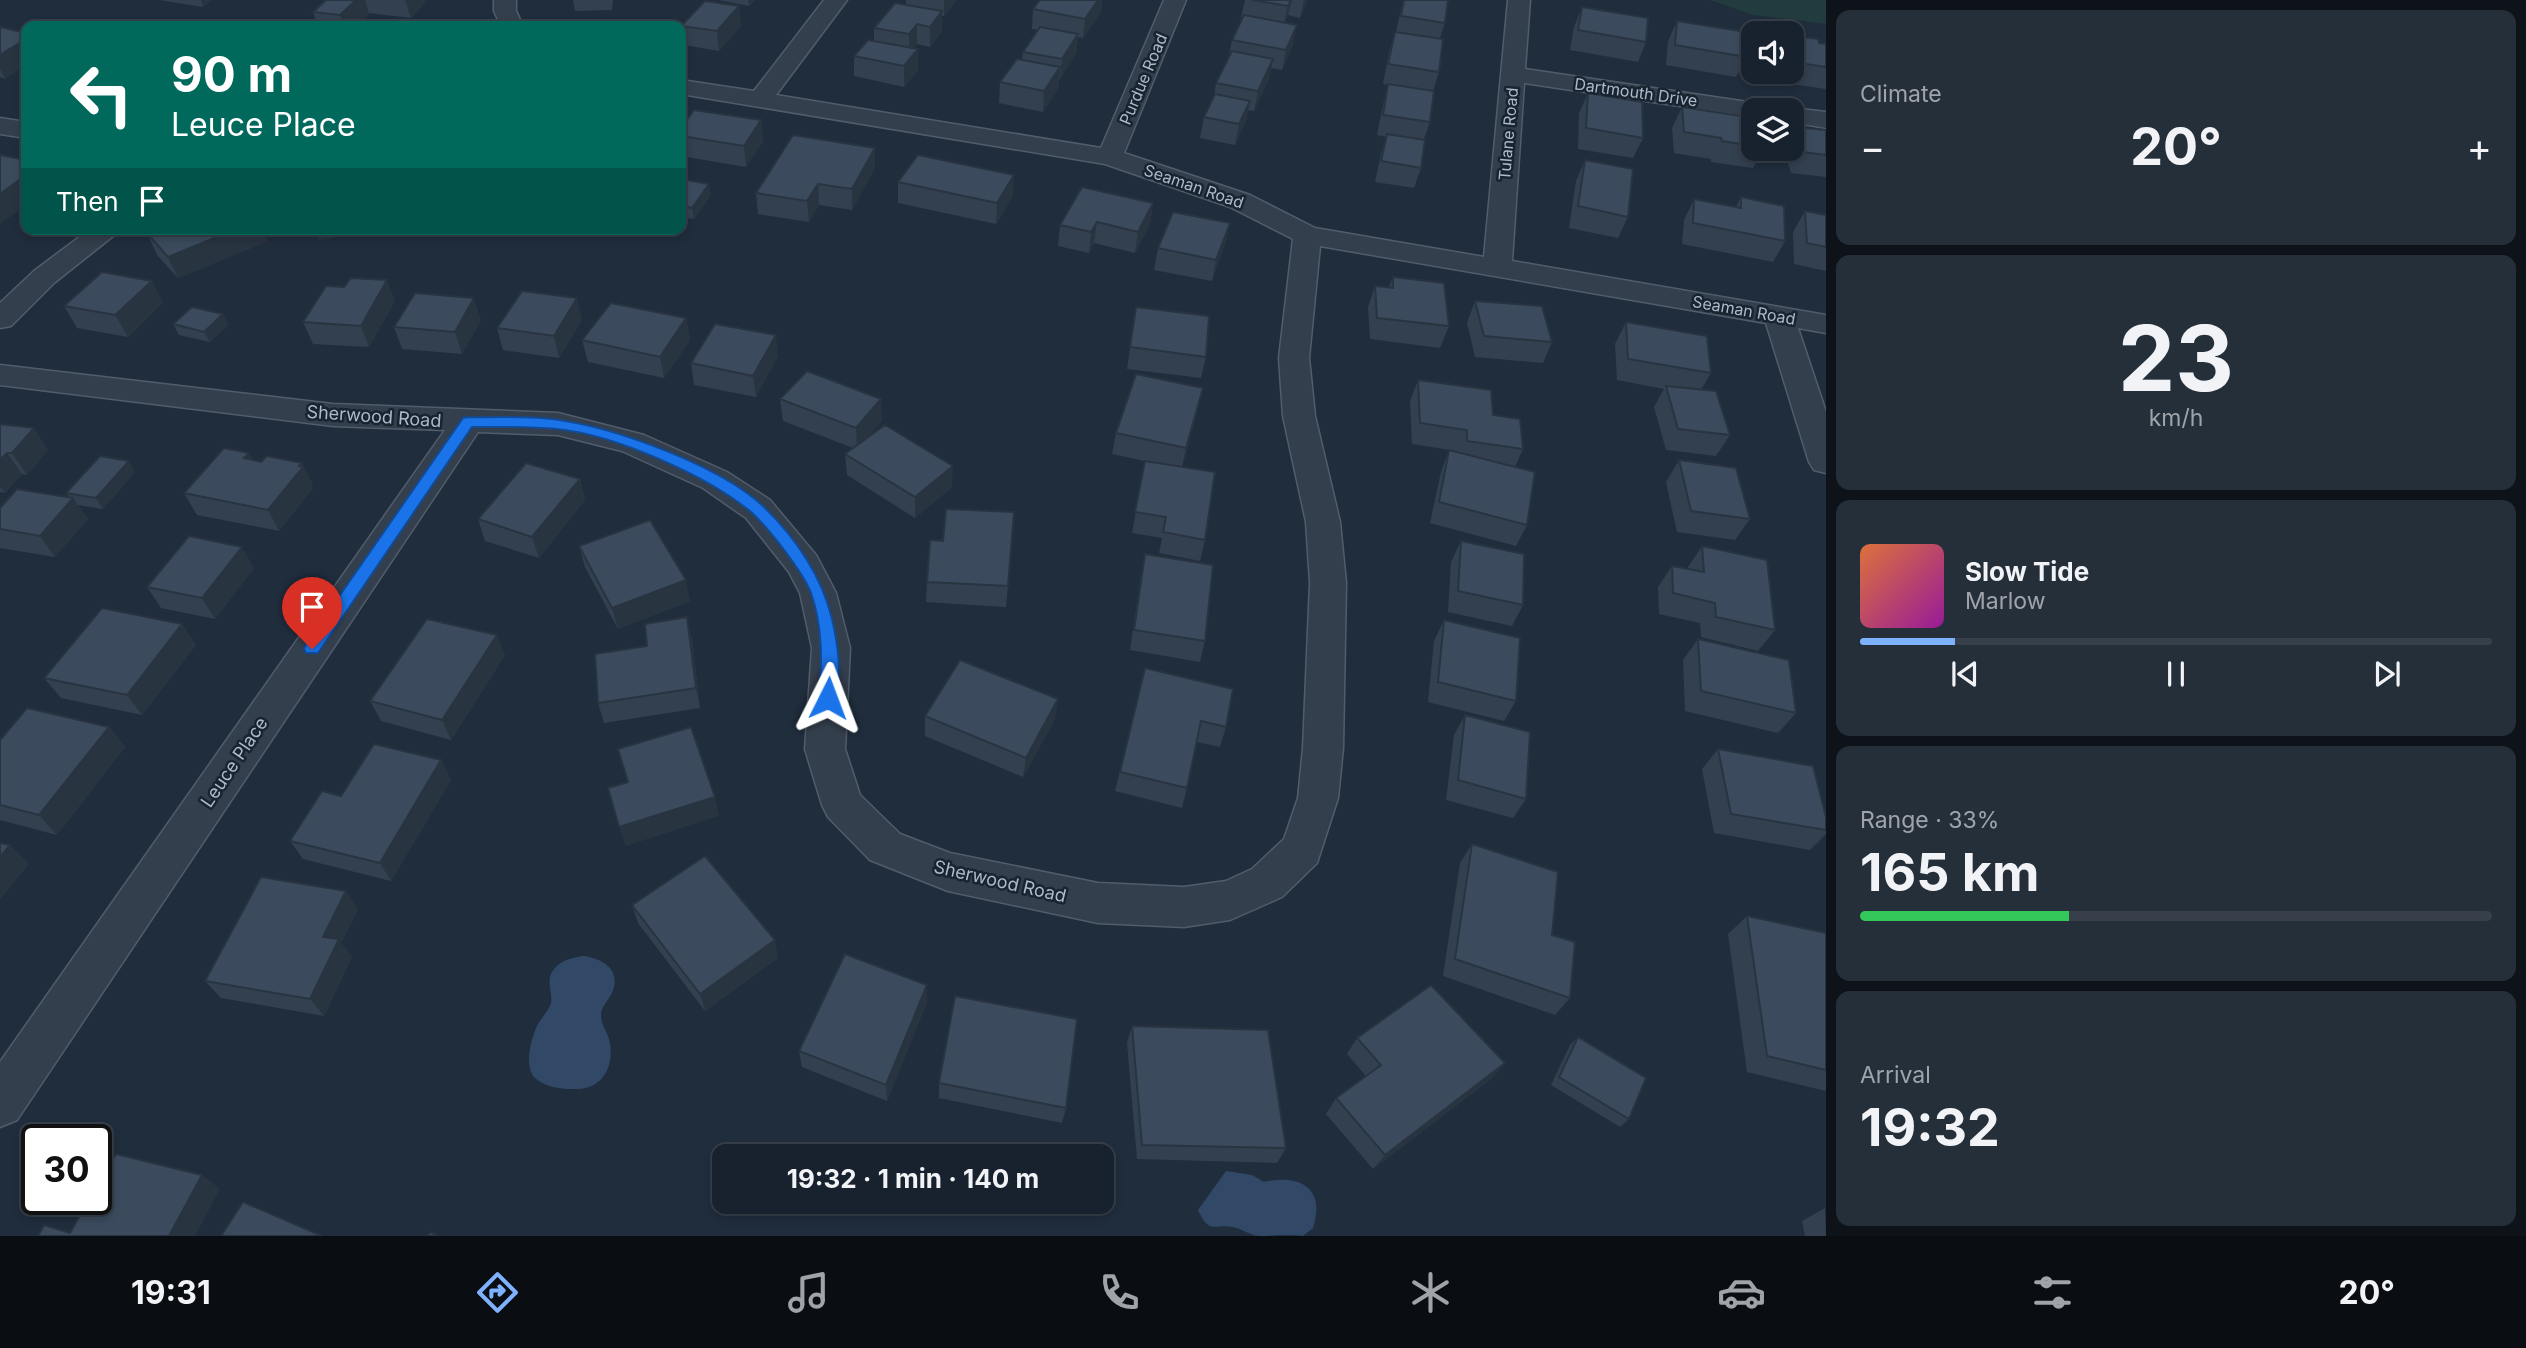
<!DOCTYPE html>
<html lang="en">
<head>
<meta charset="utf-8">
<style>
  body { margin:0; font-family:Inter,sans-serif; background:#252f3a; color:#f1f3f6; height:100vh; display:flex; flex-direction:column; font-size:26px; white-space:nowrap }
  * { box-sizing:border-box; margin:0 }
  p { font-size:23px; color:#9fa4aa }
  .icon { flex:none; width:38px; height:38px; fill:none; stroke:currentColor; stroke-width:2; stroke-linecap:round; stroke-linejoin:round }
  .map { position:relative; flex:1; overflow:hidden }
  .panel { display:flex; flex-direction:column; gap:10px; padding:10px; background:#0d1319; width:700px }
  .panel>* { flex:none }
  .guide { position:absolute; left:21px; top:21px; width:665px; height:214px; border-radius:14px; box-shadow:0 4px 10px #0003,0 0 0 2px #363f4a; background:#00695c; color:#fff; overflow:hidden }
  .fabs { position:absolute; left:1741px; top:21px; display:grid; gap:14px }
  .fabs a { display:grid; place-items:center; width:63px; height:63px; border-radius:14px; background:#18222e; box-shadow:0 4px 10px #0003,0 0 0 2px #363f4a; font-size:35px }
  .speed { position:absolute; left:21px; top:1124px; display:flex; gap:14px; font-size:35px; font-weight:700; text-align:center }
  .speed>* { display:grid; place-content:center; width:91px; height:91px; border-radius:50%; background:#18222e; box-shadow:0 4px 10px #0003,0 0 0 2px #363f4a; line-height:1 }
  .speed .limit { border:4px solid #111; border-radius:10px; background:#fff; color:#111 }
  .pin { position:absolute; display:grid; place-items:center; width:60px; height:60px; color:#fff; margin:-72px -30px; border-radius:50% 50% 50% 0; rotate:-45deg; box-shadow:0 0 7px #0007 }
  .pin .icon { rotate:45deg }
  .me { position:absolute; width:77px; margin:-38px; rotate:3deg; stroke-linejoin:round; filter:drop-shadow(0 0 5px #0008) }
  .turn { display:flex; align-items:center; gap:24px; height:147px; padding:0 35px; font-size:32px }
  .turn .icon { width:91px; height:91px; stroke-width:2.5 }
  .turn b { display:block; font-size:49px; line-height:60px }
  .then { display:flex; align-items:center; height:66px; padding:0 35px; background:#0003; gap:14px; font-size:26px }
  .big { font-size:52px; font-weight:700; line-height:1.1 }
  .panel .card { flex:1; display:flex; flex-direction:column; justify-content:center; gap:10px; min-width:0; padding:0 24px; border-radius:14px; background:#252f3a }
  .panel .dial { align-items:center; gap:0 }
  .dial b { font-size:91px; line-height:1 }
  .song { display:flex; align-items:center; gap:21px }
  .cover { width:84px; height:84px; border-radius:10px; background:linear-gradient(135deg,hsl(20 70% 55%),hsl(300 70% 35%)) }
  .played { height:7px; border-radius:4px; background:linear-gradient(90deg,#7eb2ff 15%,#363f4a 15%) }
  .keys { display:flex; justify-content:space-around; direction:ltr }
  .heat { display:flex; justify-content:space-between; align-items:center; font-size:38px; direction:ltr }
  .charge { height:10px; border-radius:5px; background:linear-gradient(90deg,#34c759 33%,#363f4a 0) }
  .trip { position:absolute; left:712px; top:1144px; width:402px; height:70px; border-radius:14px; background:#18222e; box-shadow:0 4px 10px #0003,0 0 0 2px #363f4a; font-weight:700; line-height:70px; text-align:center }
  .dock { display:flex; height:112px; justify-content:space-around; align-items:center; background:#0a0e12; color:#9fa4aa }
  .dock .icon { width:49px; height:49px }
  .dock .active { color:#7eb2ff }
  .dock b { font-size:32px; color:#f1f3f6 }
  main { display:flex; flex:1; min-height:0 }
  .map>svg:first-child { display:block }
</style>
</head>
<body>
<main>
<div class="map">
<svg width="1826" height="1236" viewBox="0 0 1826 1236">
  <rect width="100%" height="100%" fill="#202d3d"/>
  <path fill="#223b3e" d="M1710,0H1826V24L1753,15Z"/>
  <path fill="#314866" d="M584,956C604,959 623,971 611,995C607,1002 602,1006 601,1014C601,1024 606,1030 609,1039C616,1066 602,1091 573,1089C559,1089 544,1087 534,1077C524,1065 531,1039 537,1026C541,1018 548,1012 551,1003C553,993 546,982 552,972C558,961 573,957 584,956Z
    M1226,1171L1252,1175L1264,1182C1300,1174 1326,1188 1313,1228L1303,1236C1288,1234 1274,1236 1259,1236C1250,1235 1242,1229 1233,1227C1215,1223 1210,1236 1198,1210Z"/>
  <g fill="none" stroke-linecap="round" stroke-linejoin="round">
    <g stroke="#525c6b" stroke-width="3">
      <path id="street" d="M494,0H516V11L523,26H501L494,11Z
        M824,0H847L776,95L1101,148L1164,0H1186L1124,153L1250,195L1315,228L1484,257L1508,0H1530L1525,69L1768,105L1771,110H1754V117L1524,83L1512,261L1826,315V333L1798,328L1826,412V473L1814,470L1809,462L1766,323L1320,246L1309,358L1315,416L1340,522L1346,583L1343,748L1338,798L1317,863L1282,897L1230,920L1184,927L1098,923L948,891L870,860L828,817L822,805L805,749L812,648L800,593L789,572L746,518L703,488L622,451L558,435L478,432L17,1120L0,1127V1062L445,430L333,426L0,385V365L333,404L558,413L644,435L727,472L770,500L816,555L836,593L850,648L845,749L860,795L900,834L950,853L1098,883L1184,887L1226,881L1252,869L1284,839L1298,798L1303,748L1310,583L1306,522L1283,416L1279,358L1293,239L1230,207L1105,164L681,94V80L754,91Z
        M1792,108L1826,112V128L1792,122V110H1783Z
        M0,118L26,122V138L0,134Z
        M90,229H122L54,283L11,326L0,328V303L34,271Z"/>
    </g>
    <use href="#street" fill="#343f4d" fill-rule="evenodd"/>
  </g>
  <path fill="#334050" d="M159,0H212L203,7Z
    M326,0H425V2L411,18L369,13L356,26H318L313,12Z
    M573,0H613L612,10L575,11Z
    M718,0H755L749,6Z
    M906,0H957L944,16H942V31L930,47L917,44L913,49H918V70L904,87L854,76V56L874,41V28L906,5Z
    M1040,0H1102L1101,12L1083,38L1078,37L1076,54L1060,79H1059V88L1043,112L999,103L1000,82L1022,60L1023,52L1038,30L1032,29L1033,9Z
    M1245,0H1307L1300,18L1288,15L1285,22L1293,44L1282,70L1271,68L1269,79L1254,111L1248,110L1246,121L1235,145L1200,138L1204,117L1214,98L1216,83L1228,60L1232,40L1242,19L1241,18Z
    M1403,0H1448L1445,23L1440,38L1439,72L1433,91L1430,122L1424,139L1421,168L1414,188L1375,182L1381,154L1386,137L1377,135L1383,105L1388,85L1383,84L1389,52L1395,32H1396Z
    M739,6L741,26L719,51L684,45L681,26Z
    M1582,7L1646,42L1638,62L1570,50L1574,27Z
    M1677,21L1746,57L1736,77L1666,65L1668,41Z
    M0,27L5,79L0,77Z
    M1792,36L1826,44V89L1771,81L1769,72H1792Z
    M1588,93L1643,138L1633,158L1578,149L1579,113Z
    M1682,107L1754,118V149H1763L1753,168L1711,162V159L1674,153L1672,128Z
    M761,120L763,141L746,167L681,156V128Z
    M1795,127L1826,130V177L1791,173L1784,149H1792V131Z
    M875,148V168L852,210L819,205L809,222L758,214L756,193Z
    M1585,160L1628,217L1618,238L1569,228L1576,181Z
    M681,179L711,195L694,219L681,217Z
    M898,182L1013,196L996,224L898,203Z
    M1741,197L1785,241L1773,262L1682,244L1684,220L1694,199L1736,207Z
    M1153,203L1150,224L1135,253L1094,243L1089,253L1058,246L1060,225Z
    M1805,211L1826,215V271L1794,264L1793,232Z
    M1230,223L1225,244L1212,281L1154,270L1158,248Z
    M157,229H263L268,241L178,278L157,255L147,233Z
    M1393,277L1449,326L1440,348L1370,339L1368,307L1375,286L1389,287Z
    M395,301L369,347L313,344L303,322Z
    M1475,301L1552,342L1543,363L1475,357L1467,323Z
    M163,302L128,337L77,328L64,306Z
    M1136,307L1206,357L1201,378L1127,369Z
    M223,314L228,325L210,342L179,335L173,324Z
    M686,318L690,340L664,378L588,362L582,340Z
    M481,320L462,354L402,349L394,327Z
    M582,320L559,358L503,350L497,328Z
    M1626,322L1711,373L1701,390L1730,435L1716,456L1666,450L1654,407L1664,389L1617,380L1615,344Z
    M778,356L756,397L694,385L691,363Z
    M1418,380L1493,415L1523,449L1515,467L1527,525L1516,546L1430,523L1441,472L1449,450L1458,452L1457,451L1412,444L1410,401Z
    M1203,388L1198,409L1182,467L1205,540L1200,561L1159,553L1162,538L1132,533L1145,461L1112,454L1116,433Z
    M780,399L882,421L867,438L952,487L915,518L847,475L845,454L853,448L783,421Z
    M0,424L48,450L27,475L22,474L5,493L0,492Z
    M249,453L253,460L313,484L311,485L313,488L279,531L197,515L184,493Z
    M1679,460L1750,519L1735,540L1677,532L1666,482Z
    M135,472L103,509L78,505L88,519L55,557L0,548V508L69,497L66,493Z
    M580,479L585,500L539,558L485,541L478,519Z
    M1461,541L1523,605L1512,626L1448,612L1451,562Z
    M579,546L690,601L618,629L585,567Z
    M1702,546L1775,630L1758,651L1701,637L1700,623L1659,614L1658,587L1672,566L1688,569V567Z
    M1145,554L1205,641L1200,662L1130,650L1141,575Z
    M254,568L215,619L161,608L147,587Z
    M927,582L1008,586L1006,607L926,602Z
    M1444,620L1516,701L1504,721L1428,702L1434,641Z
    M182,624L196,645L142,715L61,698L44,678Z
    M692,638L700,708L604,723L598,703L647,646Z
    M1698,639L1796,713L1778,733L1685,711L1683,660Z
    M505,655L451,740L381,721L370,701Z
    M1145,668L1226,727L1220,747L1197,742L1187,788L1182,808L1115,791Z
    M1465,715L1526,799L1513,818L1446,800L1454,735Z
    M925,716L1055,719L1023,777L925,736Z
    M109,727L125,747L57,835L0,820V740Z
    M1718,749L1826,817V834L1810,850L1714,833L1702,769Z
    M441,760L451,780L391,881L303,859L290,841L341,796Z
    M1472,844L1552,935L1570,998L1555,1015L1443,976L1460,863Z
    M632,905L778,958L705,1011L638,923Z
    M358,909L341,943L352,957L324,1016L221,998L205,981Z
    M1747,916L1826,933V1091L1747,1072L1728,934Z
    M927,1002L887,1101L802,1067L799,1051Z
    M1132,1026L1286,1148L1277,1163L1137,1159L1127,1043Z
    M1578,1037L1629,1119L1620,1127L1551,1085L1570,1045Z
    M1357,1038L1505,1063L1491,1079L1373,1169L1326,1114L1336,1098L1366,1076L1347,1054Z
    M939,1083L1066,1108L1062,1123L939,1098Z
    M1825,1208L1826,1236H1805L1802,1221Z"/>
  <path fill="#293441" d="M201,0H212L203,7Z
    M356,0H365L369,13L356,26H344L340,15Z
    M405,0H425V2L411,18Z
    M748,0H755L749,6Z
    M944,0H957L944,16Z
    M1098,0H1102L1101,12L1083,38L1085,19Z
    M1291,0H1292L1288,15L1283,26L1288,6Z
    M1304,0H1307L1300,18Z
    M739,6L741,26L719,51L717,31Z
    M942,11V31L930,47V27Z
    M917,24V44L909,54V34Z
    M1297,25L1293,44L1282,70L1286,50Z
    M1078,34L1076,54L1060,79L1062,59Z
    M26,39V65L5,79L0,69V55Z
    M918,49V70L904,87V66Z
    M1273,59L1269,79L1254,111L1258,91Z
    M1060,67L1059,88L1043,112L1044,91Z
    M1250,101L1246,121L1235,145L1239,124Z
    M761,120L763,141L746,167L744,146Z
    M875,148V168L852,210V189Z
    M26,175V205L0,224V194Z
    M1014,175L1013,196L996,224L997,203Z
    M709,184L711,195L694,219L692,208Z
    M818,184L819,205L809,222L807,201Z
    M1153,203L1150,224L1135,253L1138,232Z
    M1097,222L1094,243L1089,253L1091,232Z
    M1230,223L1225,244L1212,281L1216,260Z
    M236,229H263L268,241L178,278L168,257Z
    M314,229H372L319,241Z
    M387,280L395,301L369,347L361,326Z
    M152,281L163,302L128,337L115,315Z
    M474,298L481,320L462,354L455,332Z
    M577,298L582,320L559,358L554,336Z
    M223,314L228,325L210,342L204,332Z
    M686,318L690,340L664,378L660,357Z
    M776,335L778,356L756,397L753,376Z
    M1203,388L1198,409L1181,469L1186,448Z
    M881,399L882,421L857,450L856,428Z
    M34,428L48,450L27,475L12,453Z
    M7,453L22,474L5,493L0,487V460Z
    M249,453L260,474L244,458Z
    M129,461L135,472L103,509L96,498Z
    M302,463L313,484L311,485L313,488L279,531L268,510Z
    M953,466L952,487L915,518V497Z
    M580,479L585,500L539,558L532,537Z
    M73,498L88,519L55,557L40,536Z
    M242,547L254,568L215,619L202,598Z
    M686,580L690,601L618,629L612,608Z
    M687,617L692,638L700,708L696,688Z
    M182,624L196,645L142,715L127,695Z
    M497,635L505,655L451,740L442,720Z
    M1058,699L1055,719L1023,777L1026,758Z
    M109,727L125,747L57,835L39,815Z
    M441,760L451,780L391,881L380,863Z
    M715,797L719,816L626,846L619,827Z
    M10,845L29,864L0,900V857Z
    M346,891L358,909L341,943L352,957L324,1016L310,999L323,937Z
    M775,940L778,958L705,1011L700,994Z
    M927,985V1002L887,1101L886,1085Z
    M1505,1063L1491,1079L1373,1169L1385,1155Z
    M202,1175L220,1189L195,1236H169Z"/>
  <path fill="#3b4b5d" stroke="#293441" stroke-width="2" d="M326,0H356L340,15L313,12Z
    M1040,0H1098L1085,19L1033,9Z
    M1252,0H1291L1288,6Z
    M1404,0H1448L1445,23L1401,16Z
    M705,1L739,6L717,31L681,26Z
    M895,3L942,11L930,27L917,24L909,34L874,28Z
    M1582,7L1648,18L1646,42L1578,30Z
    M1244,15L1297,25L1286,50L1232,40Z
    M1677,21L1746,32V57L1675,45Z
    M0,27L26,33V39L0,55Z
    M1040,27L1078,34L1062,59L1023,52Z
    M1395,32L1443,39L1439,72L1388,64Z
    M1792,36L1818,39L1819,43L1826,44V67L1792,62Z
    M868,40L918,49L904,66L854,56Z
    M1232,51L1273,59L1258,91L1216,83Z
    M1017,59L1060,67L1044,91L1000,82Z
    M1388,84L1434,91L1430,122L1383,115Z
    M1588,93L1642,102L1643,138L1586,128Z
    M1215,94L1250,101L1239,124L1204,117Z
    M1682,107L1754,118V146L1722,141L1721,138L1684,132Z
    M694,110L761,120L744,146L681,136V128Z
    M1795,127L1826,130V155L1803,152Z
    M1387,134L1425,140L1421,168L1381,161Z
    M793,135L875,148L852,189L818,184L807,201L756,193Z
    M0,155L26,160V175L0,194Z
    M918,155L1014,175L997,203L898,182Z
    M1585,160L1633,169L1628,217L1578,206Z
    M681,179L709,184L692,208L681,206Z
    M1082,187L1153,203L1138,232L1097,222L1091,232L1060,225Z
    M1741,197L1784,206L1785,241L1693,223L1694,199L1741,208Z
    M1805,211L1826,215V247L1807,243Z
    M1173,212L1230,223L1216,260L1158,248Z
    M157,229H236L168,257L147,233Z
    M102,272L152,281L115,315L64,306Z
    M1393,277L1444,283L1449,326L1377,318L1375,286L1393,288Z
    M351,278L387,280L361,326L303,322L326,286L344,287Z
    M522,291L577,298L554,336L497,328Z
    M415,293L474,298L455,332L394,327Z
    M1475,301L1542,306L1552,342L1484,336Z
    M611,303L686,318L660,357L582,340Z
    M192,307L223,314L204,332L173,324Z
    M1136,307L1209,316L1206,357L1130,347Z
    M1626,322L1707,336L1711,373L1628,359Z
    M715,324L776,335L753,376L691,363Z
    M807,371L881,399L856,428L780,399Z
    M1136,374L1203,388L1186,448L1116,433Z
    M1418,380L1491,390L1493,415L1520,419L1523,449L1467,441V430L1420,423Z
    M1666,386L1716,391L1730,435L1678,429Z
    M0,424L34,428L12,453H7L0,460Z
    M885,425L953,466L915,497L845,454Z
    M224,448L249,453L244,458L261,462L267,456L302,463L299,466L303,467L268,510L184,493Z
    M1449,450L1535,472L1527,525L1439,502Z
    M100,456L129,461L96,498L66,493Z
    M1679,460L1736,468L1750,519L1691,511Z
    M1145,461L1215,472L1205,540L1163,532L1166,517L1135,512Z
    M526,463L580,479L532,537L478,519Z
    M17,489L73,498L40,536L0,529V508Z
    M946,509L1014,512L1008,586L927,582L930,540L943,541Z
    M650,520L686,580L612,608L579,546Z
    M189,536L242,547L202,598L147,587Z
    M1461,541L1524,554L1523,605L1458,591Z
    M1702,546L1767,560L1775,630L1716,617L1715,603L1673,593L1672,566L1704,572Z
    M1145,554L1213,565L1205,641L1134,630Z
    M102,608L182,624L127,695L44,678Z
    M687,617L696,688L598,703L595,654L647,646L645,624Z
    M427,619L497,635L442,720L370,701Z
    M1444,620L1520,638L1516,701L1438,682Z
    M1698,639L1789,660L1796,713L1701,691Z
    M960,660L1058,699L1026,758L925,716Z
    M1145,668L1233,689L1226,727L1201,721L1187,788L1120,772Z
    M27,708L109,727L39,815L0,805V740Z
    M1465,715L1530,732L1526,799L1458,780Z
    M691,727L715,797L619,827L608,788L628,782L618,749Z
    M374,744L441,760L380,863L290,841L322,791L341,796Z
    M1718,749L1813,766L1826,817V830L1731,814Z
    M0,843L10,845L0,857Z
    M1472,844L1558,872L1552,935L1575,942L1570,998L1455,959Z
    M705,856L775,940L700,994L632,905Z
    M261,877L346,891L323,937L339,939L310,999L205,981Z
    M1747,916L1826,933V1070L1767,1056Z
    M845,954L927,985L886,1085L799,1051Z
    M1431,985L1505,1063L1385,1155L1336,1098L1381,1065L1357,1038Z
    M955,996L1077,1019L1066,1108L939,1083Z
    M1132,1026L1268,1030L1286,1148L1142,1145Z
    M1578,1037L1646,1078L1629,1119L1559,1077Z
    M116,1154L202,1175L169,1236H38L44,1225L70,1233L89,1199H96V1187Z
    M243,1202L322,1236H221Z
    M430,1232L438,1236H428Z"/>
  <path fill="#1a73e8" stroke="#114b97" stroke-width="2" d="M468,417C498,418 530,415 559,420C616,428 721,466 764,507C795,537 822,576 832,619C837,640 844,682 834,703H822L819,698C822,662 823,627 811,593C803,572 768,527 751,512C706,475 615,435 557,429C529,426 500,427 472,427L318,653H306L304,649L306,644L463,418Z"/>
  <g text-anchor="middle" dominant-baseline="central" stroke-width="5" stroke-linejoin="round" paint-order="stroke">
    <g font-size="16" fill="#afb9c9" stroke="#192431">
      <text transform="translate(1143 79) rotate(-67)">Purdue Road</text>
      <text transform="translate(1636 92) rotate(8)">Dartmouth Drive</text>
      <text transform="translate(1508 134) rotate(-85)">Tulane Road</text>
      <text transform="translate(1194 186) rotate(19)">Seaman Road</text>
      <text transform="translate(1744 310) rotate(10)">Seaman Road</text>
    </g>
    <g font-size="18" fill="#afb9c9" stroke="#192431">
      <text transform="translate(374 416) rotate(4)">Sherwood Road</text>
      <text transform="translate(234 762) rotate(-56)">Leuce Place</text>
      <text transform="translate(1000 881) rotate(13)">Sherwood Road</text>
    </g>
  </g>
</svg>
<div class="fabs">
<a><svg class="icon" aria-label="sound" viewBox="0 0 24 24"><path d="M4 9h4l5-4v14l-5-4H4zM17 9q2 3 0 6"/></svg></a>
<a><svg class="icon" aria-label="layers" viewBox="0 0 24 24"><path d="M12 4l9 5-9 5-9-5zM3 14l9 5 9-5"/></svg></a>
</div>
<div class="speed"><div class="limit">30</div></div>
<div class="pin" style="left:312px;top:649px;background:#d93025"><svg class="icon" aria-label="arrive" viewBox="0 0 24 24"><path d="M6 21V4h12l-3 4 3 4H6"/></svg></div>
<svg class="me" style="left:828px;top:698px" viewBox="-20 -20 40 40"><path d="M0-17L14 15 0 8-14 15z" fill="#1a73e8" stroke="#fff" stroke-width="4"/></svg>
<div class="trip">19:32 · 1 min · 140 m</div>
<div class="guide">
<div class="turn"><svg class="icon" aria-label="left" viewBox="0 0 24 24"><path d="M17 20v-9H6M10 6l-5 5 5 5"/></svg><div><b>90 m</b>Leuce Place</div></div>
<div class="then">Then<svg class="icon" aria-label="arrive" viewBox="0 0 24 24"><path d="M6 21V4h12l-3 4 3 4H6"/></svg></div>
</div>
</div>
<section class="panel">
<div class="card"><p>Climate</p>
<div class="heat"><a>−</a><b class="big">20°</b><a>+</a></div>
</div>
<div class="card dial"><b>23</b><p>km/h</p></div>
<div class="card">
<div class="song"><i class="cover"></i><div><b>Slow Tide</b><p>Marlow</p></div></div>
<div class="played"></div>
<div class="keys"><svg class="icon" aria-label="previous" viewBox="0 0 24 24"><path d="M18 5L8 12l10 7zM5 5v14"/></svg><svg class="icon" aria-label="pause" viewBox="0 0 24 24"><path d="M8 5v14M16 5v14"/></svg><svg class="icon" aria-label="next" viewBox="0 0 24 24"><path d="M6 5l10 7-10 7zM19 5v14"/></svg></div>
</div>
<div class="card"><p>Range · 33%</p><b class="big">165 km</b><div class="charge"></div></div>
<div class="card"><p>Arrival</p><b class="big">19:32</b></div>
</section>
</main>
<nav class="dock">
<b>19:31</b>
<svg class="icon active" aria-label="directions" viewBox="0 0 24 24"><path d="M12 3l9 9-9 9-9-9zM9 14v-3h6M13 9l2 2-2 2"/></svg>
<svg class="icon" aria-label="music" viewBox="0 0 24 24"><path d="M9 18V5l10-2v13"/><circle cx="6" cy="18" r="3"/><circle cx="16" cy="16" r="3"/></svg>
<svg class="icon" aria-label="phone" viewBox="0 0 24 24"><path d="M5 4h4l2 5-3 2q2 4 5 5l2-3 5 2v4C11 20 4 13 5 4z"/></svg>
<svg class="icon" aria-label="climate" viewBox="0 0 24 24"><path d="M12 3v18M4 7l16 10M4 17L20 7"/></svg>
<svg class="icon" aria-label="car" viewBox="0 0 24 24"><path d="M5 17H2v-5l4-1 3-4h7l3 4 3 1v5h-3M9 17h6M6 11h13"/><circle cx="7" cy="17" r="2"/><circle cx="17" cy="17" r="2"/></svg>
<svg class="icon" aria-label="filters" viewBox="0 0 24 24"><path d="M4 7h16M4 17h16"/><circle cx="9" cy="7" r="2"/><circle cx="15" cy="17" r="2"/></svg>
<b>20°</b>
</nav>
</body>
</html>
